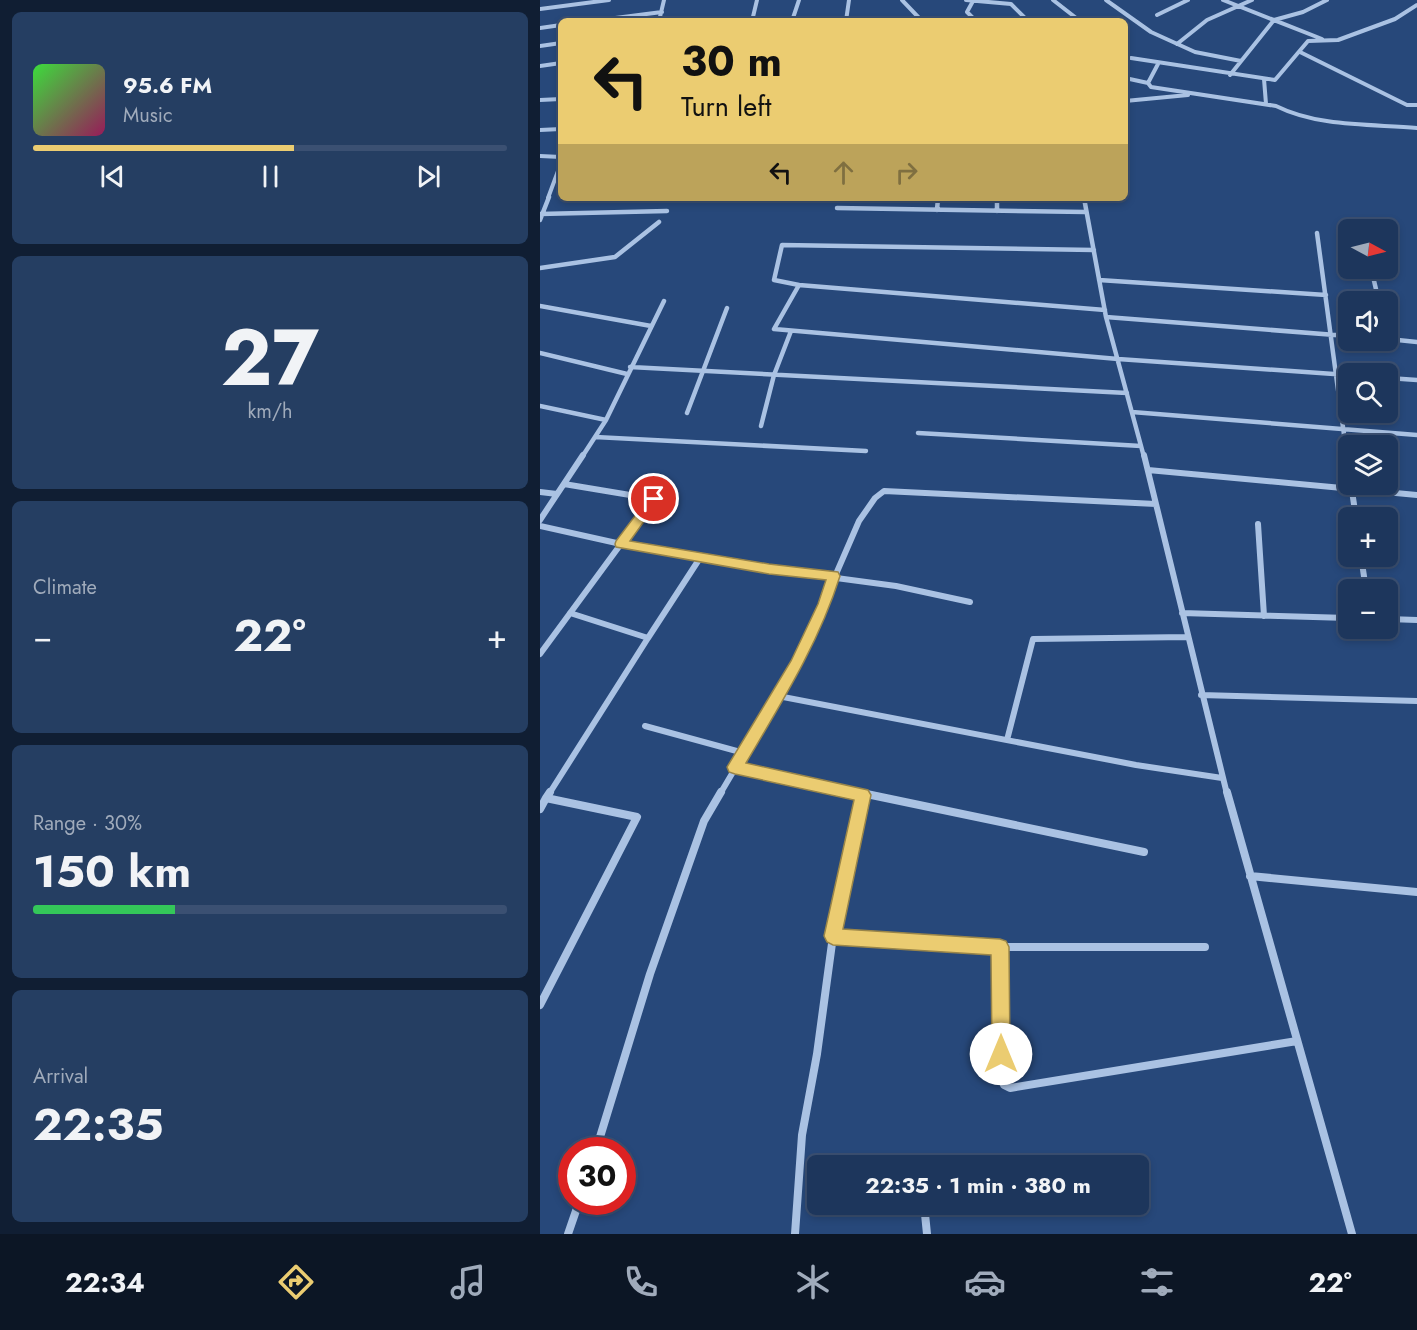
<!DOCTYPE html>
<html lang="en">
<head>
<meta charset="utf-8">
<style>
  body { margin:0; font-family:Jost,sans-serif; background:#253e62; color:#f1f3f6; height:100vh; display:flex; flex-direction:column; font-size:22px; white-space:nowrap }
  * { box-sizing:border-box; margin:0 }
  p { font-size:20px; color:#a0abbb }
  .icon { flex:none; width:33px; height:33px; fill:none; stroke:currentColor; stroke-width:2; stroke-linecap:round; stroke-linejoin:round }
  .map { position:relative; flex:1; overflow:hidden }
  .side { display:flex; flex-direction:column; gap:12px; padding:12px; background:#101e33; width:540px }
  .side>* { flex:none }
  .top-card { position:absolute; left:18px; top:18px; width:570px; height:183px; border-radius:9px; box-shadow:0 3px 9px #0003,0 0 0 2px #3b5072; background:#ebcc71; color:#111; overflow:hidden }
  .needle { width:39px; rotate:97deg }
  .tools { position:absolute; left:798px; top:219px; display:grid; gap:12px }
  .tools a { display:grid; place-items:center; width:60px; height:60px; border-radius:9px; background:#1d365c; box-shadow:0 3px 9px #0003,0 0 0 2px #3b5072; font-size:30px }
  .speed { position:absolute; left:18px; top:1137px; display:flex; gap:12px; font-size:30px; font-weight:700; text-align:center }
  .speed>* { display:grid; place-content:center; width:78px; height:78px; border-radius:50%; background:#1d365c; box-shadow:0 3px 9px #0003,0 0 0 2px #3b5072; line-height:1 }
  .speed .limit { border:9px solid #d22; background:#fff; color:#111 }
  .pin { position:absolute; display:grid; place-items:center; width:51px; height:51px; color:#fff; margin:-26px; border:3px solid #fff; border-radius:50%; box-shadow:0 2px 6px #0007 }
  .me { position:absolute; width:66px; margin:-33px; rotate:0deg; stroke-linejoin:round; filter:drop-shadow(0 0 4px #0008) }
  .turn { display:flex; align-items:center; gap:21px; height:126px; padding:0 24px; font-size:27px }
  .turn .icon { width:78px; height:78px; stroke-width:2.5 }
  .turn b { display:block; font-size:42px; line-height:51px }
  .lanes { display:flex; align-items:center; height:57px; padding:0 24px; background:#0003; justify-content:center; gap:30px; direction:ltr }
  .lanes .off { opacity:.35 }
  .big { font-size:45px; font-weight:700; line-height:1.1 }
  .side .widget { flex:1; display:flex; flex-direction:column; justify-content:center; gap:9px; min-width:0; padding:0 21px; border-radius:9px; background:#253e62 }
  .side .dial { align-items:center; gap:0 }
  .dial b { font-size:78px; line-height:1 }
  .song { display:flex; align-items:center; gap:18px }
  .cover { width:72px; height:72px; border-radius:9px; background:linear-gradient(135deg,hsl(120 70% 55%),hsl(330 70% 35%)) }
  .played { height:6px; border-radius:3px; background:linear-gradient(90deg,#ebcc71 55%,#3b5072 55%) }
  .keys { display:flex; justify-content:space-around; direction:ltr }
  .heat { display:flex; justify-content:space-between; align-items:center; font-size:33px; direction:ltr }
  .charge { height:9px; border-radius:4px; background:linear-gradient(90deg,#34c759 30%,#3b5072 0) }
  .trip { position:absolute; left:267px; top:1155px; width:342px; height:60px; border-radius:9px; background:#1d365c; box-shadow:0 3px 9px #0003,0 0 0 2px #3b5072; font-weight:700; line-height:60px; text-align:center }
  .menu { display:flex; height:96px; justify-content:space-around; align-items:center; background:#0c1625; color:#a0abbb }
  .menu .icon { width:42px; height:42px }
  .menu .active { color:#ebcc71 }
  .menu b { font-size:27px; color:#f1f3f6 }
  main { display:flex; flex:1; min-height:0 }
  .map>svg:first-child { display:block }
</style>
</head>
<body>
<main>
<section class="side">
<div class="widget">
<div class="song"><i class="cover"></i><div><b>95.6 FM</b><p>Music</p></div></div>
<div class="played"></div>
<div class="keys"><svg class="icon" aria-label="previous" viewBox="0 0 24 24"><path d="M18 5L8 12l10 7zM5 5v14"/></svg><svg class="icon" aria-label="pause" viewBox="0 0 24 24"><path d="M8 5v14M16 5v14"/></svg><svg class="icon" aria-label="next" viewBox="0 0 24 24"><path d="M6 5l10 7-10 7zM19 5v14"/></svg></div>
</div>
<div class="widget dial"><b>27</b><p>km/h</p></div>
<div class="widget"><p>Climate</p>
<div class="heat"><a>−</a><b class="big">22°</b><a>+</a></div>
</div>
<div class="widget"><p>Range · 30%</p><b class="big">150 km</b><div class="charge"></div></div>
<div class="widget"><p>Arrival</p><b class="big">22:35</b></div>
</section>
<div class="map">
<svg width="877" height="1234" viewBox="0 0 877 1234">
  <rect width="100%" height="100%" fill="#27487a"/>
  <g fill="none" stroke-linecap="round" stroke-linejoin="round">
    <path stroke="#aac2e3" stroke-width="4" d="M362,0L382,21
      M426,0L471,4L488,21
      M513,0L540,21
      M566,0L611,32L655,52L701,61
      M683,0L782,39
      M433,1L427,12L436,21
      M0,9L69,0
      M617,15L648,0
      M52,21L122,12
      M119,21L124,0
      M212,21L217,0
      M252,21L259,0
      M306,21L309,0
      M0,28L21,25
      M637,44L667,20L712,0
      M0,46L21,43
      M760,52L867,105H877
      M591,58L735,80L768,41L798,40L855,19L877,5
      M0,66L21,63
      M690,75L734,20L763,12L787,0
      M585,78L608,83L611,87L736,106C778,127 831,124 877,128
      M724,79L726,104
      M608,83L618,64
      M0,100L21,99
      M585,101L648,95
      M0,130L21,129
      M0,156L21,157
      M8,198L21,163"/>
    <path stroke="#aac2e3" stroke-width="4.5" d="M457,198V211
      M544,198L566,317L604,457
      M297,208L546,212
      M397,210L398,198
      M0,214L127,211
      M0,220L9,197
      M777,233L807,457
      M0,268L75,257L119,222
      M831,268L839,302
      M559,280L786,295
      M259,285L234,280L242,245L554,250
      M0,306L111,326
      M565,310L259,285L234,329L578,359L808,375
      M566,317L808,336
      M848,339L877,342
      M0,353L87,374
      M90,367L587,393
      M848,378L877,380
      M0,406L66,420
      M592,412L877,435
      M147,413L187,308
      M221,426L234,375L251,331
      M378,433L601,446
      M55,437L326,451
      M42,457L66,420L124,301"/>
    <path stroke="#aac2e3" stroke-width="6" d="M604,455L687,794
      M806,455L808,467
      M608,470L877,495
      M811,484L816,518
      M0,492L17,494
      M0,520L43,455
      M718,524L724,616
      M0,526L81,544L229,569L356,586L430,602
      M821,556L826,590
      M642,613L808,618
      M848,619L877,620
      M108,638L160,558
      M0,654L114,499L24,484
      M661,695L877,701
      M238,696L596,765L682,778
      M105,726L204,753
      M467,740L493,639L648,637
      M195,767L324,794
      M9,794L108,638L30,613
      M180,794L257,664L319,521L335,498L344,491L616,504"/>
    <path stroke="#aac2e3" stroke-width="8" d="M317,792L604,852
      M687,792L812,1234
      M0,809L6,798
      M710,876L877,892
      M293,936L460,947H665
      M460,947L461,1074L464,1085L470,1088L757,1041
      M0,1005L97,817L6,798L10,792
      M56,1150L110,974L164,821L181,792
      M384,1204L387,1234
      M28,1234L39,1202
      M255,1234L262,1135L277,1054L293,936L323,795"/>
  </g>
  <path fill="#ebcc71" stroke="#998549" stroke-width="1.5" d="M114,495L120,499L90,541L229,564L298,572L300,576C279,643 242,702 206,763L328,790L331,795L303,929L460,939L466,941L469,947L470,1054L467,1061L461,1063L454,1061L452,1054L451,955L293,945L287,942L284,936L314,800L195,774L189,772L187,767L251,661L278,604L286,580L229,574L76,547L75,544L76,541L110,496Z"/>
</svg>
<div class="tools">
<a><svg class="needle" viewBox="-14 -14 28 28"><path d="M0-13l5 13h-10z" fill="#e53935"/><path d="M0 13l5-13h-10z" fill="#a0abbb"/></svg></a>
<a><svg class="icon" aria-label="sound" viewBox="0 0 24 24"><path d="M4 9h4l5-4v14l-5-4H4zM17 9q2 3 0 6"/></svg></a>
<a><svg class="icon" aria-label="search" viewBox="0 0 24 24"><circle cx="10" cy="10" r="6"/><path d="M15 15l6 6"/></svg></a>
<a><svg class="icon" aria-label="layers" viewBox="0 0 24 24"><path d="M12 4l9 5-9 5-9-5zM3 14l9 5 9-5"/></svg></a>
<a>+</a>
<a>−</a>
</div>
<div class="speed"><div class="limit">30</div></div>
<div class="pin" style="left:114px;top:499px;background:#d93025"><svg class="icon" aria-label="arrive" viewBox="0 0 24 24"><path d="M6 21V4h12l-3 4 3 4H6"/></svg></div>
<svg class="me" style="left:461px;top:1054px" viewBox="-20 -20 40 40"><circle r="19" fill="#fff"/><path d="M0-13L10 11 0 6-10 11z" fill="#ebcc71"/></svg>
<div class="trip">22:35 · 1 min · 380 m</div>
<div class="top-card">
<div class="turn"><svg class="icon" aria-label="left" viewBox="0 0 24 24"><path d="M17 20v-9H6M10 6l-5 5 5 5"/></svg><div><b>30 m</b>Turn left</div></div>
<div class="lanes"><svg class="icon" aria-label="left" viewBox="0 0 24 24"><path d="M17 20v-9H6M10 6l-5 5 5 5"/></svg><svg class="icon off" aria-label="ahead" viewBox="0 0 24 24"><path d="M12 20V5M6 11l6-6 6 6"/></svg><svg class="icon off" aria-label="right" viewBox="0 0 24 24"><path d="M7 20v-9h11M14 6l5 5-5 5"/></svg></div>
</div>
</div>
</main>
<nav class="menu">
<b>22:34</b>
<svg class="icon active" aria-label="directions" viewBox="0 0 24 24"><path d="M12 3l9 9-9 9-9-9zM9 14v-3h6M13 9l2 2-2 2"/></svg>
<svg class="icon" aria-label="music" viewBox="0 0 24 24"><path d="M9 18V5l10-2v13"/><circle cx="6" cy="18" r="3"/><circle cx="16" cy="16" r="3"/></svg>
<svg class="icon" aria-label="phone" viewBox="0 0 24 24"><path d="M5 4h4l2 5-3 2q2 4 5 5l2-3 5 2v4C11 20 4 13 5 4z"/></svg>
<svg class="icon" aria-label="climate" viewBox="0 0 24 24"><path d="M12 3v18M4 7l16 10M4 17L20 7"/></svg>
<svg class="icon" aria-label="car" viewBox="0 0 24 24"><path d="M5 17H2v-5l4-1 3-4h7l3 4 3 1v5h-3M9 17h6M6 11h13"/><circle cx="7" cy="17" r="2"/><circle cx="17" cy="17" r="2"/></svg>
<svg class="icon" aria-label="filters" viewBox="0 0 24 24"><path d="M4 7h16M4 17h16"/><circle cx="9" cy="7" r="2"/><circle cx="15" cy="17" r="2"/></svg>
<b>22°</b>
</nav>
</body>
</html>
